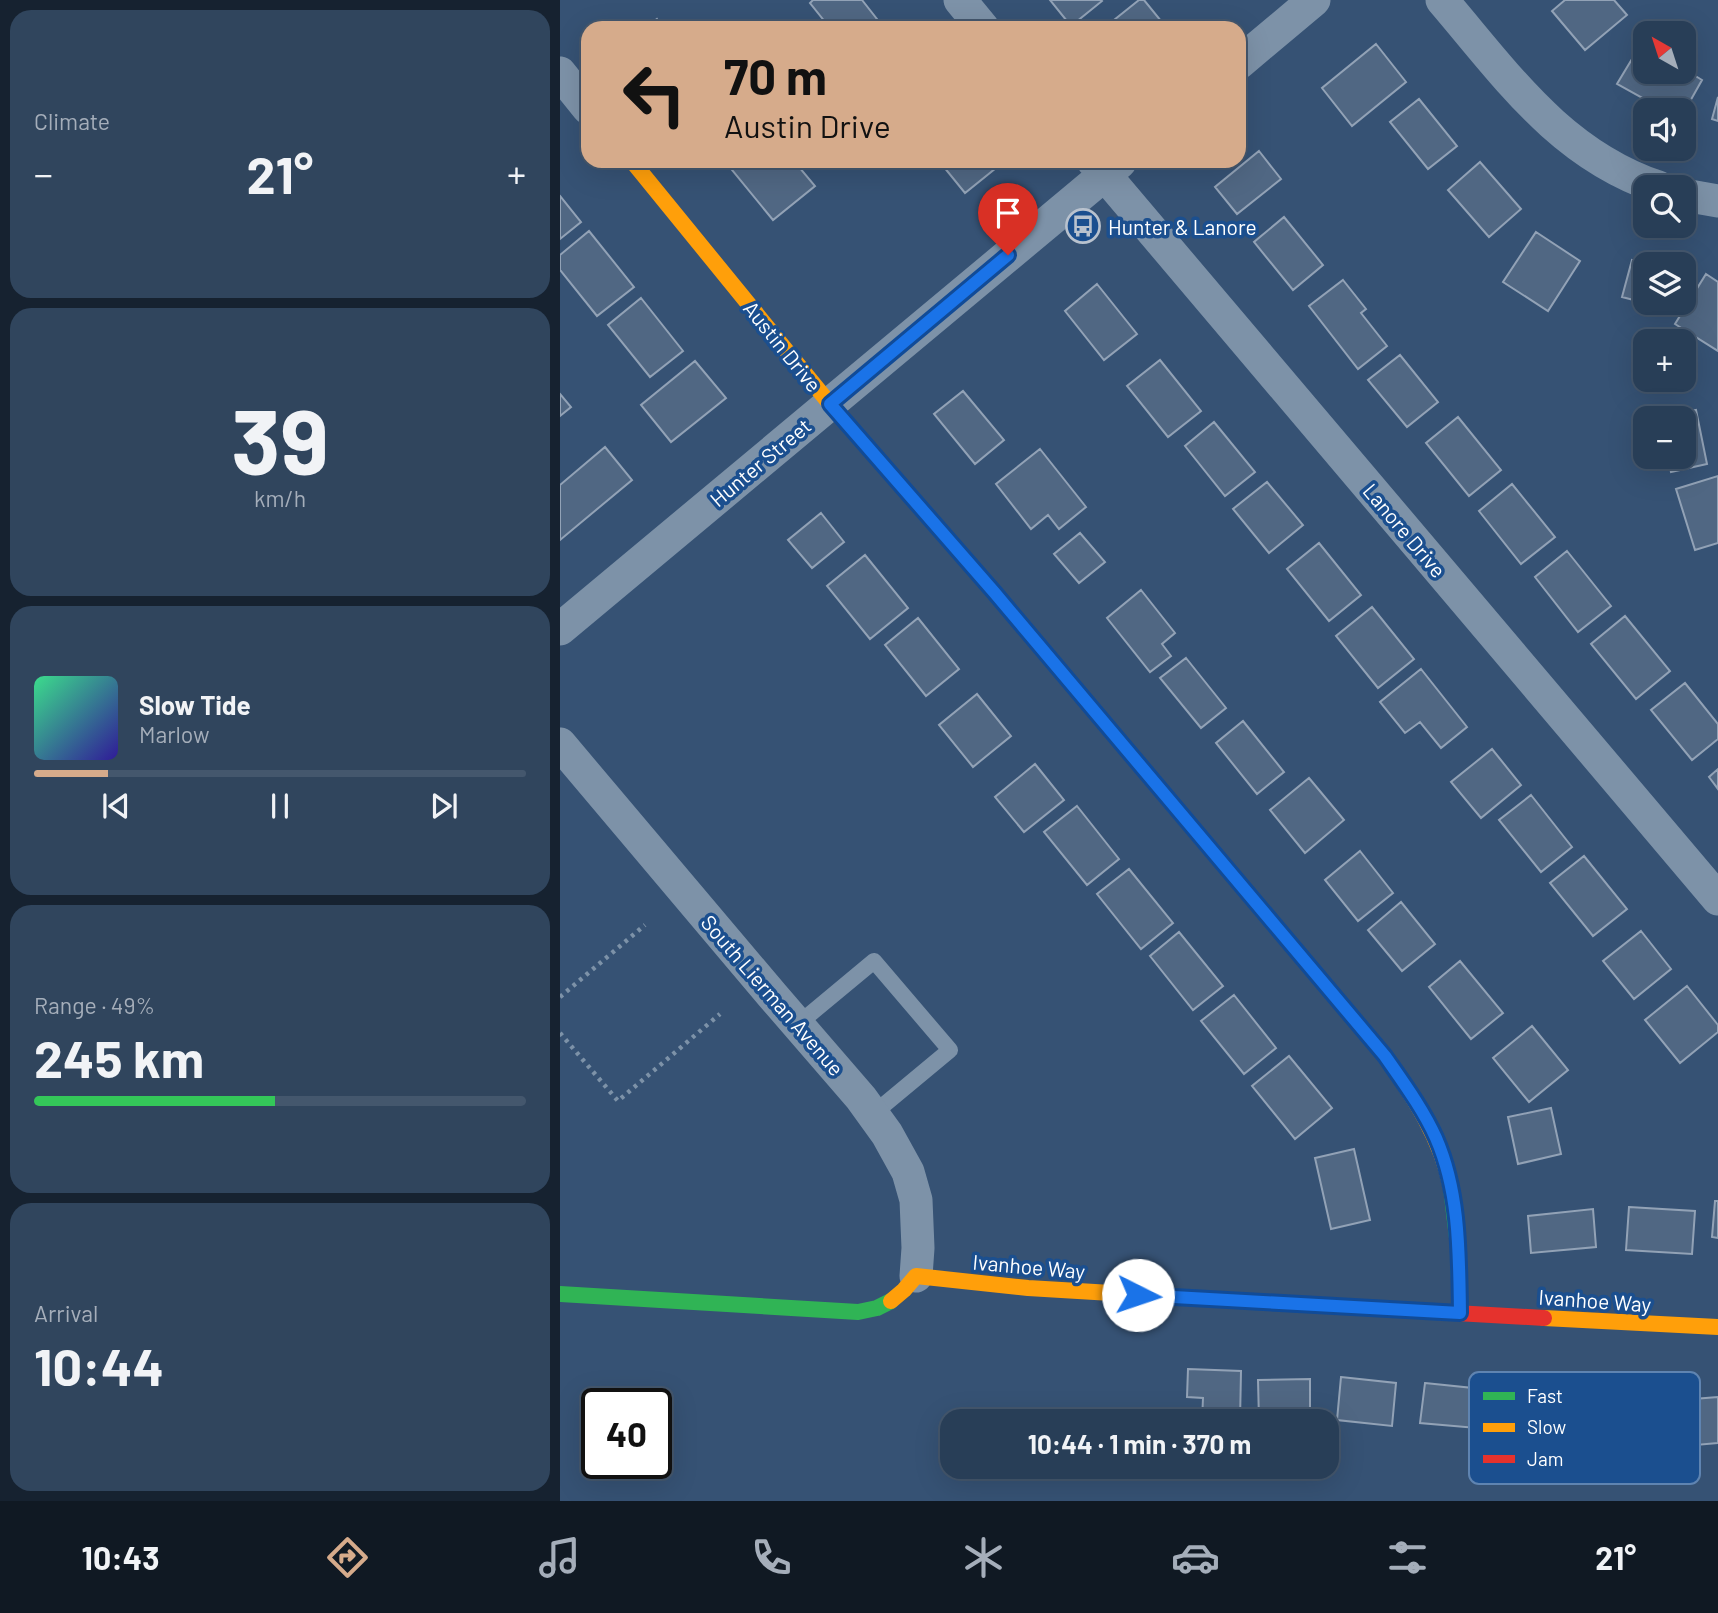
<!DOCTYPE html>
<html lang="en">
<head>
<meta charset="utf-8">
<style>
  body { margin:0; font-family:Barlow,sans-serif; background:#30455d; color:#f1f3f6; height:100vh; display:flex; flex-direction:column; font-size:26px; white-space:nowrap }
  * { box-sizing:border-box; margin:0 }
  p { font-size:23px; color:#a5aeba }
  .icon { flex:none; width:38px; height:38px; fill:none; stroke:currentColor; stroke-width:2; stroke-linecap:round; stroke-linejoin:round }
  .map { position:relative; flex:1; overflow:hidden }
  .panel { display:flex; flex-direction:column; gap:10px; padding:10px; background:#162230; width:560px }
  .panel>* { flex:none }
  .banner { position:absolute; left:21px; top:21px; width:665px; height:147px; border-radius:21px; box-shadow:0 7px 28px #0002,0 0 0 2px #44576d; background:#d6ab8b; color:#111; overflow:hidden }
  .needle { width:46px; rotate:321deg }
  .tools { position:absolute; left:1073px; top:21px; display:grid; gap:14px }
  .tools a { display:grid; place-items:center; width:63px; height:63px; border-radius:14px; background:#283e57; box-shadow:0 7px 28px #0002,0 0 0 2px #44576d; font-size:35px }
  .speed { position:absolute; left:21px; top:1388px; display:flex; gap:14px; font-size:35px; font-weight:700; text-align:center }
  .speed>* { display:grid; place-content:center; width:91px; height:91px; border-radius:50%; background:#283e57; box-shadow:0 7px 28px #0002,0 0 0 2px #44576d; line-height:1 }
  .speed .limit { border:4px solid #111; border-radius:10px; background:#fff; color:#111 }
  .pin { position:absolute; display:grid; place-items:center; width:60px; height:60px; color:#fff; margin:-72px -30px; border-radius:50% 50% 50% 0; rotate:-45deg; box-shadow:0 0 7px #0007 }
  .pin .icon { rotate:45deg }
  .me { position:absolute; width:77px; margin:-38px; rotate:94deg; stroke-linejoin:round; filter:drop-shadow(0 0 5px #0008) }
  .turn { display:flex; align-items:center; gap:24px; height:147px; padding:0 28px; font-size:32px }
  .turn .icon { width:91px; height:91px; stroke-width:2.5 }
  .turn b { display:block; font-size:49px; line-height:60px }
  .big { font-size:52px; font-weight:700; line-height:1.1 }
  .panel .card { flex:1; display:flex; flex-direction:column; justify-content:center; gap:10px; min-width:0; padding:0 24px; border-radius:21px; background:#30455d }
  .panel .dial { align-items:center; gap:0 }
  .dial b { font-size:91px; line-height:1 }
  .song { display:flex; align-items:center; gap:21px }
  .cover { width:84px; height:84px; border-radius:10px; background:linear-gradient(135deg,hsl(150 70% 55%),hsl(250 70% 35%)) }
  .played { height:7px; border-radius:4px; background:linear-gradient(90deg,#d6ab8b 15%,#44576d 15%) }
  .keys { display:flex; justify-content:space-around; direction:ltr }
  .heat { display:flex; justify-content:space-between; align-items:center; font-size:38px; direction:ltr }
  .charge { height:10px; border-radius:5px; background:linear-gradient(90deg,#34c759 49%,#44576d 0) }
  .trip { position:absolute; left:380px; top:1409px; width:399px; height:70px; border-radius:21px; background:#283e57; box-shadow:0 7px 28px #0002,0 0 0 2px #44576d; font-weight:700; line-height:70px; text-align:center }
  .dock { display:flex; height:112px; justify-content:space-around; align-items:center; background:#101923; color:#a5aeba }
  .dock .icon { width:49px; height:49px }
  .dock .active { color:#d6ab8b }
  .dock b { font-size:32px; color:#f1f3f6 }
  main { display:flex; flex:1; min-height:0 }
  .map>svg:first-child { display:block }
</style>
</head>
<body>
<main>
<section class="panel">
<div class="card"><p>Climate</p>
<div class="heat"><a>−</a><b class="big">21°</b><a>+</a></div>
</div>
<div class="card dial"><b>39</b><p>km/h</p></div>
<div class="card">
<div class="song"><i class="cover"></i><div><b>Slow Tide</b><p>Marlow</p></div></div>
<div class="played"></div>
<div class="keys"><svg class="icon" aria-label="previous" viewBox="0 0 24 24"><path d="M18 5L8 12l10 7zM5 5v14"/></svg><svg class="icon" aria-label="pause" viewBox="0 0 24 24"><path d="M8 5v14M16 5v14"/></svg><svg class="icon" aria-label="next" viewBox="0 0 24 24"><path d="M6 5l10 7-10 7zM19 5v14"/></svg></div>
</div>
<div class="card"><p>Range · 49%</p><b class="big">245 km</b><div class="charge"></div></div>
<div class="card"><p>Arrival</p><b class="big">10:44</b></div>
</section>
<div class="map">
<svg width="1158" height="1501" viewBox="0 0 1158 1501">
  <rect width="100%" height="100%" fill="#365274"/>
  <path fill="#506783" stroke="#92a2b6" stroke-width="2" d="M253,0H302L324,28H270L250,3Z
    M490,0H541L542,1L511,26Z
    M579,0H584L606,27L544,28Z
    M1005,0H1054L1067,15L1025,50L992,11Z
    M97,19L104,28H85Z
    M816,44L846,82L792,126L762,88Z
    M1081,44L1085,46V72H1124V69L1142,80L1124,112V110H1104L1057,84Z
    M1158,97V121L1152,119Z
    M859,99L897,146L868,169L830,122Z
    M699,151L721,179L677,214L655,187Z
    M184,161H234L255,186L213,220L172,170Z
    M379,161H431L436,168L405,193Z
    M920,162L961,209L929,237L888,190Z
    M0,196L21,222L0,239Z
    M724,217L763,265L733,290L694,242Z
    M29,231L74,287L37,316L0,270V255Z
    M976,232L1020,261L988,311L943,282Z
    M1072,260L1089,264H1085V303L1062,297Z
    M1146,274L1158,282V351L1115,324Z
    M783,280L806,309L801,313L827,346L798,369L749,306Z
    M537,284L577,334L544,360L505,311Z
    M81,298L123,351L90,377L48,325Z
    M1086,303H1113L1111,309Z
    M840,355L878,402L847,427L808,380Z
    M600,360L641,411L608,437L567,386Z
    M135,361L166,398L111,442L81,405Z
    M403,391L444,440L415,464L374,414Z
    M0,394L11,407L0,416Z
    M1136,410L1147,464L1111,472L1108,457H1124V418L1100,417Z
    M898,417L941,470L909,496L866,443Z
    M654,422L695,472L665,496L625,446Z
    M45,447L72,480L0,540V485Z
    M480,449L526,507L499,529L488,515L471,529L436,484Z
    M1158,476V543L1135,550L1116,489Z
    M707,482L743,525L709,553L673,509Z
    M952,484L995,537L961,564L919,511Z
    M261,513L284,542L252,568L228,540Z
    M520,533L545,562L519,583L494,554Z
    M759,543L801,595L769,621L727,569Z
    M1007,551L1051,606L1018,632L975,577Z
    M305,555L348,608L310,639L267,586Z
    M581,590L615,633L602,644L611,656L590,672L547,618Z
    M812,607L854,659L818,688L776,636Z
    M1065,616L1110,671L1076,699L1031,644Z
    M358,618L399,669L366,696L325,645Z
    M626,658L666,708L641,728L600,678Z
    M861,669L907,727L881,748L860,722L845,733L820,702Z
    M1125,683L1158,724V739L1132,760L1091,710Z
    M417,694L451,736L413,767L379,725Z
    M683,721L724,772L697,794L656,743Z
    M932,749L961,785L921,818L891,782Z
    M475,764L504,800L464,832L435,797Z
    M1158,769V789L1149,777Z
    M749,778L784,820L745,853L710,810Z
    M971,795L1012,847L981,872L939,820Z
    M517,806L559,859L527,885L484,832Z
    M800,851L833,893L798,921L765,880Z
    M1024,856L1067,909L1033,936L990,883Z
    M569,869L613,923L581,949L537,894Z
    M841,902L875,944L842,971L808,930Z
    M1081,931L1111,969L1074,999L1043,961Z
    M619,932L663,986L633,1010L590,956Z
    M900,961L943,1013L911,1039L869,987Z
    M1127,986L1158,1025V1032L1120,1063L1085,1020Z
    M674,995L716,1048L684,1074L641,1021Z
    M972,1026L1008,1070L969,1102L933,1058Z
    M729,1056L772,1108L735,1139L692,1086Z
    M991,1108L1001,1154L958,1164L948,1117Z
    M794,1149L810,1220L771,1229L755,1158Z
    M1155,1201H1158V1238L1152,1237Z
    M1069,1207L1135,1211L1132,1254L1066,1250Z
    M1033,1209L1036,1247L971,1253L968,1216Z
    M628,1369L681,1371L680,1421H642L643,1398L627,1397Z
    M781,1377L836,1383L832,1426L777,1420Z
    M750,1379V1421H699L698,1380Z
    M865,1383L932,1390L928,1429L860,1423Z
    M1158,1397V1443L1113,1447L1109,1401Z"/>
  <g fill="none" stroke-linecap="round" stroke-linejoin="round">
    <path stroke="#7d92a8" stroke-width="4.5" stroke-dasharray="3.5 5" stroke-linecap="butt" d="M0,997L85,925
      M0,1033L58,1101L160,1014"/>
    <path stroke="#7d92a8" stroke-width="16" d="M237,1025L314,961L390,1050L313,1114"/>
    <path stroke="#7d92a8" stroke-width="33" d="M400,0L423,28
      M882,0C947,76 1000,154 1098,187
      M679,63L754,0
      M0,73L28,108
      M533,161L1158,899
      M1124,195L1158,201
      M0,629L560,162
      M0,744L212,995L301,1098L327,1134L348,1172L356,1200L358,1248L356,1276"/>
    <path stroke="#30b455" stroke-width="16" d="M891,1188L898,1246L900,1313
      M0,1294L298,1312L317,1308L331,1301"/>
    <path stroke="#ff9f0a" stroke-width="16" d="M72,161L270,404L337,481
      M608,799L825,1056C854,1098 881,1138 891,1188
      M331,1301L344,1290L356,1276L468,1288L668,1300
      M984,1318L1158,1327"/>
    <path stroke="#e5322d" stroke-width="16" d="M337,481L434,592L608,799
      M668,1300L984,1318"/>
  </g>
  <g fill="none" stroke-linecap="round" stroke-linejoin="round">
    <g stroke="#114b97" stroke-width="18">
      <path id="route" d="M448,255L270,404L434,592L825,1056C843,1082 863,1109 876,1138C900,1193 899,1254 900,1313L578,1295"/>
    </g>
    <use href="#route" stroke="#1a73e8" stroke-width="12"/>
  </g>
  <defs>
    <g id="bus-ring" transform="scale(1.75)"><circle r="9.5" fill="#1b4f8f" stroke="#b9c2ce" stroke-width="1.5"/><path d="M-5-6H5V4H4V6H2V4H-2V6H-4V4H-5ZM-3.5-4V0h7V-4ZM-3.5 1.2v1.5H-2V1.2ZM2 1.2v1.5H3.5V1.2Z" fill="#b9c2ce"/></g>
  </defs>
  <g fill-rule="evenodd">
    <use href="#bus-ring" x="523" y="226"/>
  </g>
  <g text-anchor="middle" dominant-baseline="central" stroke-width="7" stroke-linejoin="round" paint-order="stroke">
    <g font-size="21" fill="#fff" stroke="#1b4f8f" text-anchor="start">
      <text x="548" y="226">Hunter &amp; Lanore</text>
    </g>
    <g font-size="21" fill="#fff" stroke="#1b4f8f">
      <text transform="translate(223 346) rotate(51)">Austin Drive</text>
      <text transform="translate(200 462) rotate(-40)">Hunter Street</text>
      <text transform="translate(845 530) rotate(50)">Lanore Drive</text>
      <text transform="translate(213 995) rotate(49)">South Lierman Avenue</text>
      <text transform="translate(469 1266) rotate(5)">Ivanhoe Way</text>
      <text transform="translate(1035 1300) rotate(4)">Ivanhoe Way</text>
    </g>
  </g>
  <rect x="909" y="1372" width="231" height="112" rx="10" fill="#1b4f8f" stroke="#5f84b1" stroke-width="2"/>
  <rect x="923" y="1392" width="32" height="8" fill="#30b455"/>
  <rect x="923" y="1423" width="32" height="9" fill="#ff9f0a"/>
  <rect x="923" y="1455" width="32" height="8" fill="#e5322d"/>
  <g font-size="19" fill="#fff">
    <text x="967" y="1403">Fast</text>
    <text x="967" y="1434">Slow</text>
    <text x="967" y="1466">Jam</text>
  </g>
</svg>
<div class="tools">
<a><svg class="needle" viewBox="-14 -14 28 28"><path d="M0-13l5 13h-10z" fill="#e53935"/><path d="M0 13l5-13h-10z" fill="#a5aeba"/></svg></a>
<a><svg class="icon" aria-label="sound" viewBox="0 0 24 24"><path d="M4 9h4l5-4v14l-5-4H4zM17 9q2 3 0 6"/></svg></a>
<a><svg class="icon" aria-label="search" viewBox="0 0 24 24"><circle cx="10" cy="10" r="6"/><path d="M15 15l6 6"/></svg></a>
<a><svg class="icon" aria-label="layers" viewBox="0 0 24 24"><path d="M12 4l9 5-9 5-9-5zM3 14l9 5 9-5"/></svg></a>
<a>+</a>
<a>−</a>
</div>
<div class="speed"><div class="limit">40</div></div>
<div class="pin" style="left:448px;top:255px;background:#d93025"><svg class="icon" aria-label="arrive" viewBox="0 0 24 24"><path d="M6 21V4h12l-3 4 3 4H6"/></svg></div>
<svg class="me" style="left:578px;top:1295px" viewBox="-20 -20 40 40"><circle r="19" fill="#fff"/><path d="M0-13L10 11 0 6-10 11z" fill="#1a73e8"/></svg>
<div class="trip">10:44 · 1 min · 370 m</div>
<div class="banner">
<div class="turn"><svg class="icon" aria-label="left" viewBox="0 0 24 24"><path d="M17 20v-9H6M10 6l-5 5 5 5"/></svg><div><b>70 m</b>Austin Drive</div></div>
</div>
</div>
</main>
<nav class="dock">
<b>10:43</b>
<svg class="icon active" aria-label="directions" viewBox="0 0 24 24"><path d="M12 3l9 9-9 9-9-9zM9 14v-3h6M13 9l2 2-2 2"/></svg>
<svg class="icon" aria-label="music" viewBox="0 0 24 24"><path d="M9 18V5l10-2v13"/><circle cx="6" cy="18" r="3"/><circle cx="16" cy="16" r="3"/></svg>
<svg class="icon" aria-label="phone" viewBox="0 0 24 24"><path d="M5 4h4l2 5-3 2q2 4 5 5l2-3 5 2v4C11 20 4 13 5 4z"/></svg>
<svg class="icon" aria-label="climate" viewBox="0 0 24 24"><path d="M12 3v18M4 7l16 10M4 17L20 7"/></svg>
<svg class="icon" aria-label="car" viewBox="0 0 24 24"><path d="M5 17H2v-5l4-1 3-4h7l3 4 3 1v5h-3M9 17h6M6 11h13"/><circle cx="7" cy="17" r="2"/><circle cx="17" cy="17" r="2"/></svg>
<svg class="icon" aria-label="filters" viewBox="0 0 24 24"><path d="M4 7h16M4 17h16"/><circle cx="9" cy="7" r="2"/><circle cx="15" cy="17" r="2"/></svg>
<b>21°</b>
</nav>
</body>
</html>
